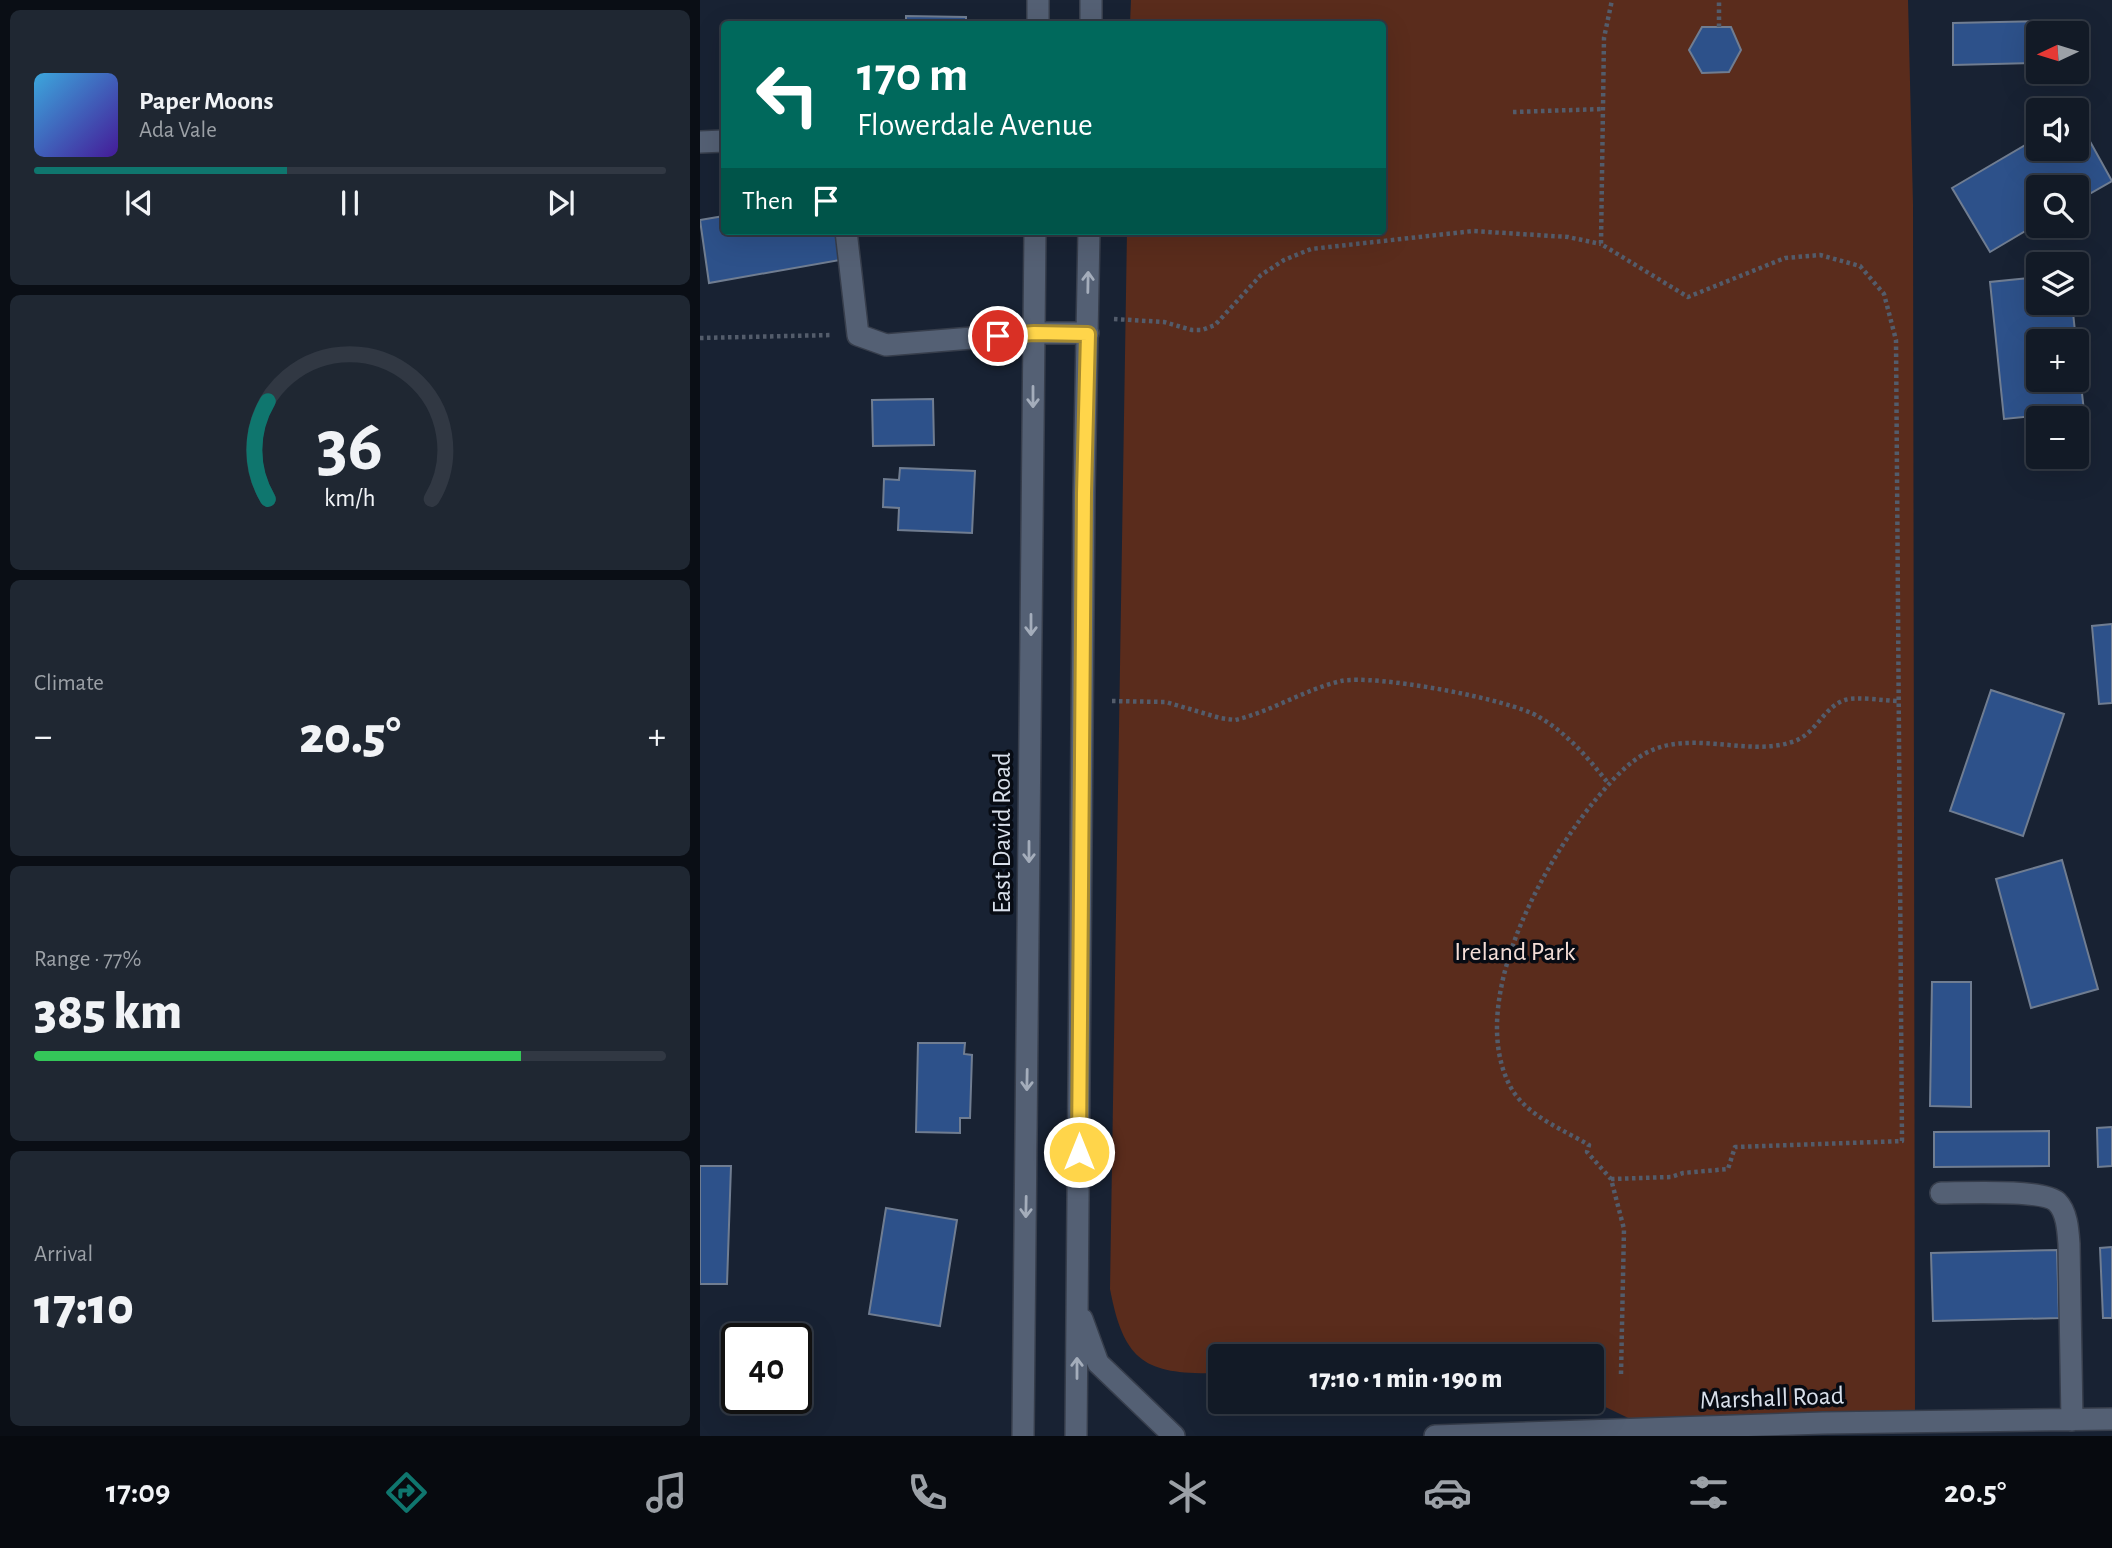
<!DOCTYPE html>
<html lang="en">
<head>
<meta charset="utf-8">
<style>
  body { margin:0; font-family:"Alegreya Sans",sans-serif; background:#1f2732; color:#f1f3f6; height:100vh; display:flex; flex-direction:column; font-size:26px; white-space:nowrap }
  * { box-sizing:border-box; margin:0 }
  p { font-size:23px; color:#9ca1a7 }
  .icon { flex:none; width:38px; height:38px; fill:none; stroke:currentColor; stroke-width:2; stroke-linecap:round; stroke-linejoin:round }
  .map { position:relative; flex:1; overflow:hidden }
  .panel { display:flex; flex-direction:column; gap:10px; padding:10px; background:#0a0e15; width:700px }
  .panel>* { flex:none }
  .banner { position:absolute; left:21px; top:21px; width:665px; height:214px; border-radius:7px; box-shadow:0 7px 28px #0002,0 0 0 2px #313843; background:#00695c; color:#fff; overflow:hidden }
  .needle { width:46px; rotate:266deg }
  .controls { position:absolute; left:1326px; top:21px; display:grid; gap:14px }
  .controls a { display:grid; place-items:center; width:63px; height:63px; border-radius:7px; background:#121a26; box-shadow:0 7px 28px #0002,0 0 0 2px #313843; font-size:35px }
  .speed { position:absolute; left:21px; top:1323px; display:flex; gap:14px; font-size:35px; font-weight:700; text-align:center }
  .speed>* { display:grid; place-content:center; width:91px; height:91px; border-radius:50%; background:#121a26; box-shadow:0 7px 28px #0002,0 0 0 2px #313843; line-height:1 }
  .speed .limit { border:4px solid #111; border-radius:10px; background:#fff; color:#111 }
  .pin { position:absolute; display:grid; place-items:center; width:60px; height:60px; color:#fff; margin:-30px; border:4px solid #fff; border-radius:50%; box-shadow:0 2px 7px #0007 }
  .me { position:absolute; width:77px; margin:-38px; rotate:0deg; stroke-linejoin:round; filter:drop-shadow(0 0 5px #0008) }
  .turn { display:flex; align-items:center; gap:24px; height:147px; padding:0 21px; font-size:32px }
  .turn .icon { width:91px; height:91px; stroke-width:2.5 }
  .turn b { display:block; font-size:49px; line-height:60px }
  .then { display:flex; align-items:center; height:66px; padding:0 21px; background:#0003; gap:14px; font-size:26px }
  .big { font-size:52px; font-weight:800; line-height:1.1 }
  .panel .tile { flex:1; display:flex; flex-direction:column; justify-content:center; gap:10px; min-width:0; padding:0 24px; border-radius:10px; background:#1f2732 }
  .panel .dial { align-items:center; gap:0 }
  .dial svg { height:182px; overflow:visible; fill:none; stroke:#313843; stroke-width:7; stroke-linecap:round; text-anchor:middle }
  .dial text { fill:#f1f3f6; stroke:none }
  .song { display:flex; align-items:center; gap:21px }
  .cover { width:84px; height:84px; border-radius:10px; background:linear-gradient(135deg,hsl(200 70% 55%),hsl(260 70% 35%)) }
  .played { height:7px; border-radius:4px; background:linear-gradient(90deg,#0f766e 40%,#313843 40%) }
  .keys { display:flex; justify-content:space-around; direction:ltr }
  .heat { display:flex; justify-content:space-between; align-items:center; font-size:38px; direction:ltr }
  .charge { height:10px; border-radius:5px; background:linear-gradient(90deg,#34c759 77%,#313843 0) }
  .trip { position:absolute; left:508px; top:1344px; width:396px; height:70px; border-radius:7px; background:#121a26; box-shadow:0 7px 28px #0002,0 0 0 2px #313843; font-weight:800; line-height:70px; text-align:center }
  .tabs { display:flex; height:112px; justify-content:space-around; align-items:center; background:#070a0f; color:#9ca1a7 }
  .tabs .icon { width:49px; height:49px }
  .tabs .selected { color:#0f766e }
  .tabs b { font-size:32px; color:#f1f3f6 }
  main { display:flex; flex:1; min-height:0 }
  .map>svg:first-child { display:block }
</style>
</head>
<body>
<main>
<section class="panel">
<div class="tile">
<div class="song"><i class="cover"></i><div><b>Paper Moons</b><p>Ada Vale</p></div></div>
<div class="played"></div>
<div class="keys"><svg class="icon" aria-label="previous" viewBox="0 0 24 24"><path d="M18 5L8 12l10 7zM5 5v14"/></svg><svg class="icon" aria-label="pause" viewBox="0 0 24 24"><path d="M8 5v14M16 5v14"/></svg><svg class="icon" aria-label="next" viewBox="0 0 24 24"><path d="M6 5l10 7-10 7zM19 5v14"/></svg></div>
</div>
<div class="tile dial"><svg viewBox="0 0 100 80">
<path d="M14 69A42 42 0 1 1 86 69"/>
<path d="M14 69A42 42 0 0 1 14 26" stroke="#0f766e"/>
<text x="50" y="56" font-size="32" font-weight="700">36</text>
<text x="50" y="72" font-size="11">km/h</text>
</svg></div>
<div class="tile"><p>Climate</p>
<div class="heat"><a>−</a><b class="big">20.5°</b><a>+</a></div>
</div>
<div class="tile"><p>Range · 77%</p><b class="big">385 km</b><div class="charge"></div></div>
<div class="tile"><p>Arrival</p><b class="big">17:10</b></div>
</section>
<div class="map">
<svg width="1412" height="1436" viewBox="0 0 1412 1436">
  <rect width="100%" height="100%" fill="#182233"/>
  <path fill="#5a2c1c" d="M431,0H1208L1213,204L1215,1422L953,1430L891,1400V1356H520V1373C446,1375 424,1363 410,1289L427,231H682V24H430Z"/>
  <path fill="#2d518a" stroke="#707d91" stroke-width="2" d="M206,16L266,17V24H206Z
    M1348,21V33H1339V63L1253,65V23Z
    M1002,27H1031L1041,50L1029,72L1002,73L989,50Z
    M1377,118L1412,181L1377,201V187H1339V223L1290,252L1252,188L1339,137V149H1377Z
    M24,216V231H135L140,260L9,283L0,220Z
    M1339,277V303H1372L1376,341H1339V380H1377V349L1384,411L1304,419L1290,282Z
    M233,399L234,445L173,446L172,400Z
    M200,468L275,471L272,533L198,530L199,508L183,507L184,479L199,480Z
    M1412,624V703L1399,704L1392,626Z
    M1291,690L1364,714L1323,836L1250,811Z
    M1362,860L1398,989L1331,1008L1296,879Z
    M1232,982H1271V1107L1230,1106Z
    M218,1043H265L264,1054L272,1055L270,1118H260V1133L216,1132Z
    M1412,1127V1166L1398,1167L1397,1128Z
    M1349,1131V1166L1234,1167V1132Z
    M0,1166H31L27,1284H0Z
    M186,1208L257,1220L240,1326L169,1314Z
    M1412,1247V1318H1403L1400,1248Z
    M1357,1250L1359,1318L1233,1321L1231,1253Z"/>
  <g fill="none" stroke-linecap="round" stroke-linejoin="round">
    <g stroke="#373e4c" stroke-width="24">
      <path id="minor" d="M338,24V0
        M391,24V0
        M0,142L24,141
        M146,231L158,335L186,345L334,333H388
        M1241,1193C1263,1193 1343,1189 1357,1202C1367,1212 1368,1230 1369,1244L1372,1420
        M382,1319L398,1363L474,1436
        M323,1436L335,231
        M376,1436L384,493L389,231
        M735,1436L1123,1423L1412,1419"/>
    </g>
    <path stroke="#535c6b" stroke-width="4.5" stroke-dasharray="3.5 3.5" stroke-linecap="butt" d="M1019,27V0
      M813,112L903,109
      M414,319L464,322L492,330H502L515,325L561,275L584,260L611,249L773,231L868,237L901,244
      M0,338L132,335
      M412,701L466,702L520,718L535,720C570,712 606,689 641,681C674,674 811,699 839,717C868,734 888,758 908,783
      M911,1179L971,1177L983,1173L1028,1169L1035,1147L1202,1141L1196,340L1184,294L1160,266L1120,255L1085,258L988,297L901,244L904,38L912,0
      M921,1374L924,1229L911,1179L887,1152L889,1145C862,1129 825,1115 810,1086C767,1003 840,869 892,804C907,786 925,764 946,753C991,729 1047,757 1092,742C1116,735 1123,707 1145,700C1157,696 1185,701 1198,701"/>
    <use href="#minor" stroke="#546074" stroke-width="21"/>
  </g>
  <defs><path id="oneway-shaft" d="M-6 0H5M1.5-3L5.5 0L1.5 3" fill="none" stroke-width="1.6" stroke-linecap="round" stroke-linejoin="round" transform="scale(1.75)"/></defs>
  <g stroke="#a4adbb">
    <use href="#oneway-shaft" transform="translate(388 282) rotate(-89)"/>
    <use href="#oneway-shaft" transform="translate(333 397) rotate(90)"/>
    <use href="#oneway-shaft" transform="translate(331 625) rotate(90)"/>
    <use href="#oneway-shaft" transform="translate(329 852) rotate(90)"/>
    <use href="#oneway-shaft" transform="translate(327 1080) rotate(91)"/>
    <use href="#oneway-shaft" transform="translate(326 1207) rotate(91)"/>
    <use href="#oneway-shaft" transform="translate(377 1368) rotate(-90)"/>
  </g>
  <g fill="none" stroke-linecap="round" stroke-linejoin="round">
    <g stroke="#a68a30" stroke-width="18">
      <path id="route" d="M298,336L334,333L388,334L384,493L379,1152"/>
    </g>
    <use href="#route" stroke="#ffd54a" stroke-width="12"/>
  </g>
  <g text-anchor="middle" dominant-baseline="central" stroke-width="7" stroke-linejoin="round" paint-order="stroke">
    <g font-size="26" fill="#d9e0eb" stroke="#070b13">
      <text transform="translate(302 833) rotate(-90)">East David Road</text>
      <text transform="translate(1072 1398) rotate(-2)">Marshall Road</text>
    </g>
    <g font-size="26" fill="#f4ded7" stroke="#070b13">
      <text x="815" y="952">Ireland Park</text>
    </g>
  </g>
</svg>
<div class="controls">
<a><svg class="needle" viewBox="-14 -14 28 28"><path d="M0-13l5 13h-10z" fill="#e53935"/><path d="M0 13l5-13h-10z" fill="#9ca1a7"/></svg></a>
<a><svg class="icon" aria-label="sound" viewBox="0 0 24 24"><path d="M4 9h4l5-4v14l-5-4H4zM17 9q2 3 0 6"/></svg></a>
<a><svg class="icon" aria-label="search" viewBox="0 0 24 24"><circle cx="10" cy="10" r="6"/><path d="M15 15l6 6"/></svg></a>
<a><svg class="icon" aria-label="layers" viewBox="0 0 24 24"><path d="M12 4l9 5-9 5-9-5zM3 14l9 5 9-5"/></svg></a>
<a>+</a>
<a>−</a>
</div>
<div class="speed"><div class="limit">40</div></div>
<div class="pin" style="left:298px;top:336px;background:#d93025"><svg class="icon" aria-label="arrive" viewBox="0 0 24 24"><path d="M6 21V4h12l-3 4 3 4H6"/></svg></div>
<svg class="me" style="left:379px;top:1152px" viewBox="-20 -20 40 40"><circle r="17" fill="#ffd54a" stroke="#fff" stroke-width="3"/><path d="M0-11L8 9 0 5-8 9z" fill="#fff"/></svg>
<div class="trip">17:10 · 1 min · 190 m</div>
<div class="banner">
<div class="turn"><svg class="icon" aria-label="left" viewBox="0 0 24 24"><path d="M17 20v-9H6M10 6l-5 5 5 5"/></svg><div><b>170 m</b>Flowerdale Avenue</div></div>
<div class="then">Then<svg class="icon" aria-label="arrive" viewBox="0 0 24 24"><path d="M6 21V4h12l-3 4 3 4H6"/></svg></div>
</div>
</div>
</main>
<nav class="tabs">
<b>17:09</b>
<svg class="icon selected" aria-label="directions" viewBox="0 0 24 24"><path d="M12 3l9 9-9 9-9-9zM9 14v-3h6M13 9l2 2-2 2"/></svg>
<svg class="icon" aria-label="music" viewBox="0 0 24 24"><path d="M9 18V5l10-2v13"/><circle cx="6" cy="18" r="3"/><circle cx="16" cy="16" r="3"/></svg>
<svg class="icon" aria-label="phone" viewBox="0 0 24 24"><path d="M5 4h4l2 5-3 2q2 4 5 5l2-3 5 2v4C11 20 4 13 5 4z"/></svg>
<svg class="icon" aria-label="climate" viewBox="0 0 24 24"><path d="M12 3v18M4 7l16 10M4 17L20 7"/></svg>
<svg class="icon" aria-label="car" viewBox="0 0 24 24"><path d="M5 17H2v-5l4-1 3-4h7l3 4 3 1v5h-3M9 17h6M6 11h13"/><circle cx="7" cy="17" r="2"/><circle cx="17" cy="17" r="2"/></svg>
<svg class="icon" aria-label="filters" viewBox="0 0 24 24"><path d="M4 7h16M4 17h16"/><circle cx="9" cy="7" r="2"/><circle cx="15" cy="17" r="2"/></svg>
<b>20.5°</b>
</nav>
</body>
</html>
